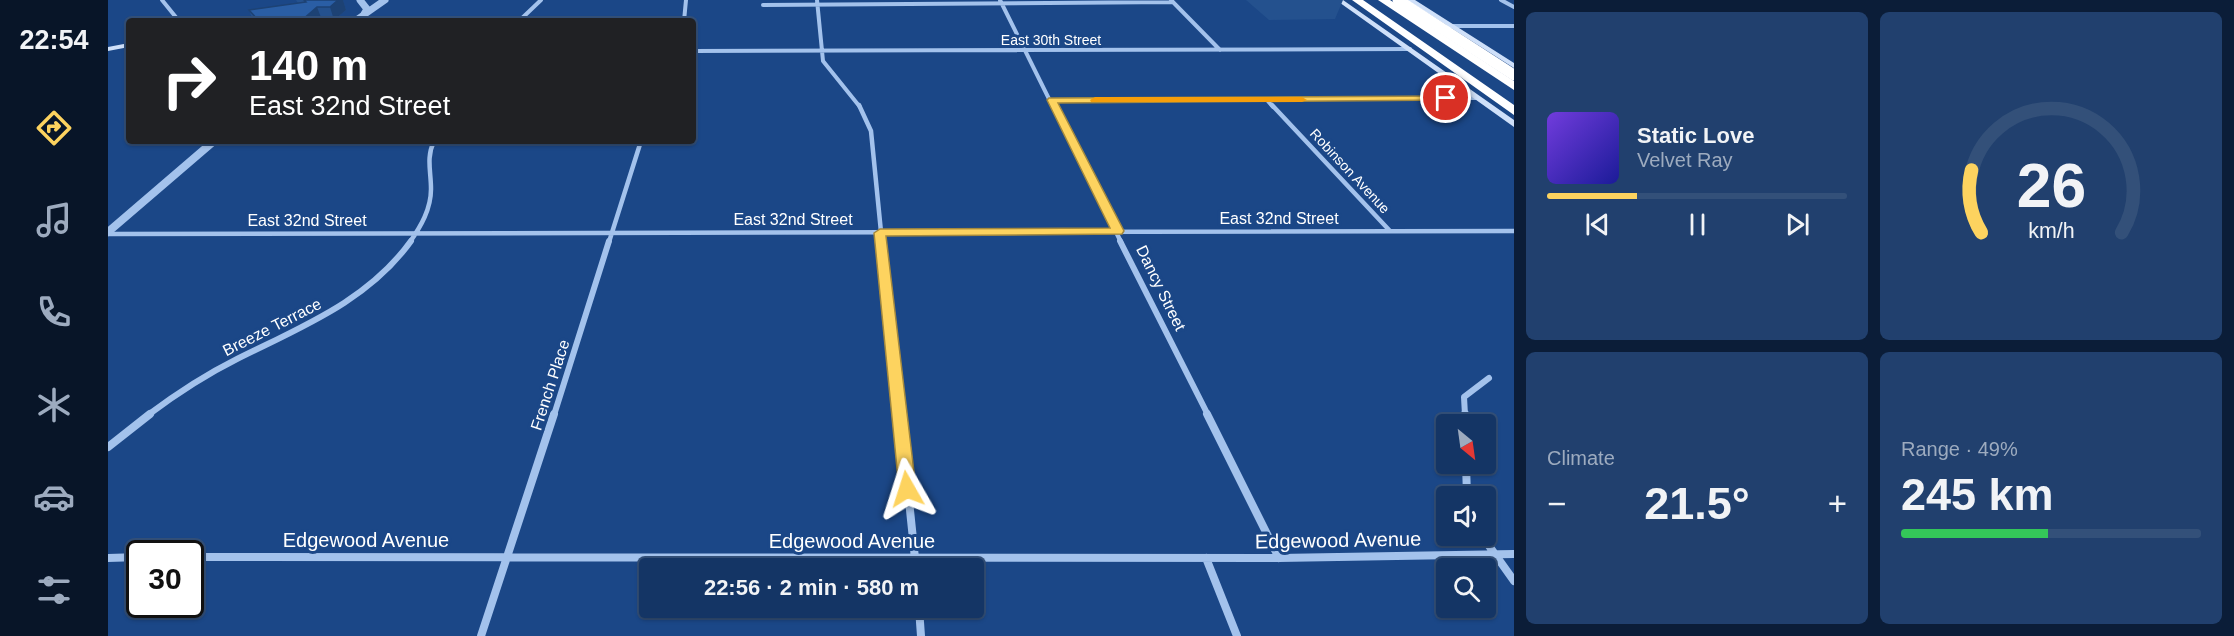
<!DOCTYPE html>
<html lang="en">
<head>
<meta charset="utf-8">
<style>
  body { margin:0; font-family:Arial,sans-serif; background:#21406e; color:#f1f3f6; height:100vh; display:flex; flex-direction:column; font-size:22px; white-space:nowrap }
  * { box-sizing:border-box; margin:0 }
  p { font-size:20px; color:#9dabbf }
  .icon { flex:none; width:33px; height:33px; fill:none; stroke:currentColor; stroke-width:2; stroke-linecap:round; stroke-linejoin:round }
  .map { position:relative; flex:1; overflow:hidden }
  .panel { display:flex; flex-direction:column; gap:12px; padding:12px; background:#0b1d38; width:720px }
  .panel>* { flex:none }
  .top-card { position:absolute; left:18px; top:18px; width:570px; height:126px; border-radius:6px; box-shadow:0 2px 4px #0004,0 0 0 2px #335079; background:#202124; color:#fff; overflow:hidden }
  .needle { width:39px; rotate:151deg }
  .controls { position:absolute; left:1328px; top:414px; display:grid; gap:12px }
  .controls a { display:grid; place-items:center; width:60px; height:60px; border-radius:6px; background:#143565; box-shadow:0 2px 4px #0004,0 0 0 2px #335079; font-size:30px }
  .speed { position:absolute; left:18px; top:540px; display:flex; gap:12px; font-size:30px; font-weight:700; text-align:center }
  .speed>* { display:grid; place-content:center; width:78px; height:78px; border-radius:50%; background:#143565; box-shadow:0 2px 4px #0004,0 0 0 2px #335079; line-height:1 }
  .speed .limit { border:3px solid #111; border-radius:9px; background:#fff; color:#111 }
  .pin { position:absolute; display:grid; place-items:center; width:51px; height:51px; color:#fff; margin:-26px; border:3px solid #fff; border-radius:50%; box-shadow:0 2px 6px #0007 }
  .me { position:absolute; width:66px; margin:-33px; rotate:354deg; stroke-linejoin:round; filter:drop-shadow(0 0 4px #0008) }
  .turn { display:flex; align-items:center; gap:21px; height:126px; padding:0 24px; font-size:27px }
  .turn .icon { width:78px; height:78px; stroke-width:2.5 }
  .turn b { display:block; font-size:42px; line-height:51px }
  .big { font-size:45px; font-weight:600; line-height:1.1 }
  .panel .card { flex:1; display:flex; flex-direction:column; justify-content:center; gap:9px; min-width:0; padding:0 21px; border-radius:9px; background:#21406e }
  .panel .dial { align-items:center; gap:0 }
  .dial svg { height:156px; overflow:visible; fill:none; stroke:#335079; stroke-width:7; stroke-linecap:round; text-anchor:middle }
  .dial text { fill:#f1f3f6; stroke:none }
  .song { display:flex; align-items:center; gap:18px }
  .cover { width:72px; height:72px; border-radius:9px; background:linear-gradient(135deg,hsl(260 70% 55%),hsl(240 70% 35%)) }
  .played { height:6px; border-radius:3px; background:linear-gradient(90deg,#fdd35f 30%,#335079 30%) }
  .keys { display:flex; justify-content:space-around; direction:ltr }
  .heat { display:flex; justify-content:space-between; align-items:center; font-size:33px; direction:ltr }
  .charge { height:9px; border-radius:4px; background:linear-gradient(90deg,#34c759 49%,#335079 0) }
  .panel .tiles { flex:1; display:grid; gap:12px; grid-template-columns:repeat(2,1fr) }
  .trip { position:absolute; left:531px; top:558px; width:345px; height:60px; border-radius:6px; background:#143565; box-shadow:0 2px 4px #0004,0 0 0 2px #335079; font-weight:600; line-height:60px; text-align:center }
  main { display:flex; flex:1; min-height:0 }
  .menu { display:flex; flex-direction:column; width:108px; justify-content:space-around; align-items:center; background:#081528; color:#9dabbf }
  .menu .icon { width:42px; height:42px }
  .menu .current { color:#fdd35f }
  .menu b { font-size:27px; color:#f1f3f6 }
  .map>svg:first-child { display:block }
</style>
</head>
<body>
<main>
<nav class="menu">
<b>22:54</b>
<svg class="icon current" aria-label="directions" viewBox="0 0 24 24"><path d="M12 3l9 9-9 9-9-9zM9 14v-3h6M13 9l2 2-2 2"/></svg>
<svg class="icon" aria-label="music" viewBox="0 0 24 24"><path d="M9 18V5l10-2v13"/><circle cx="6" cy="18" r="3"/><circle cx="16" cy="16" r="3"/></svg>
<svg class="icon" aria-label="phone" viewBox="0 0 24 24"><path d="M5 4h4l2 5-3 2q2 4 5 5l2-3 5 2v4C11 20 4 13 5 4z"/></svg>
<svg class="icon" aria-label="climate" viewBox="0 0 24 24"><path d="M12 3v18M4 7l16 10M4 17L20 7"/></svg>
<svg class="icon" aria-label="car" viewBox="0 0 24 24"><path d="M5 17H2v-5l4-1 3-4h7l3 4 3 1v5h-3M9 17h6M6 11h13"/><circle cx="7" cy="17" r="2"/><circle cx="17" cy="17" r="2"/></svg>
<svg class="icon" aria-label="filters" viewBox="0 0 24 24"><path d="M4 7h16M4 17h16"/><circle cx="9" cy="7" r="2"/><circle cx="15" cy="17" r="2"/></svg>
</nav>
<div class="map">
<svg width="1406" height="636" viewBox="0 0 1406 636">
  <rect width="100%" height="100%" fill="#1b4787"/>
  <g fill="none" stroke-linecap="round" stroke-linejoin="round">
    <path stroke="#a3c2ec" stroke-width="4" d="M54,0L71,21
      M709,0L715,61L752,107
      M892,0L945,107
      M1063,0L1112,50
      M1393,0L1406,7
      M655,5L1065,2
      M411,21L433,0
      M576,21L578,0
      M1341,26H1406
      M585,51L1302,49
      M944,100L1369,98
      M1159,100L1165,107"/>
    <path stroke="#a3c2ec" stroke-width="4.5" d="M751,105L763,131L774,242
      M945,105L1013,242
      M1164,105L1282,231
      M0,234L1406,231
      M302,242C313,226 323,209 323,189C323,171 318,158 326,141
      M501,242L533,141"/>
    <path stroke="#a3c2ec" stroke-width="6" d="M774,241L792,415
      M1012,241L1100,415
      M40,415C68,394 97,375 129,359C193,327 260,301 303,241
      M446,415L501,241
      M1357,415L1356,397L1381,378"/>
    <path stroke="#a3c2ec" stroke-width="8" d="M792,414L808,568
      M1099,414L1171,558
      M1357,414V424
      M0,447L42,414
      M1358,464L1359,496
      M1374,536L1406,581
      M82,557L1171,558L1406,554
      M0,558L32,557
      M1098,558L1129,636
      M811,608L813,636
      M373,636L446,414"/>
    <path stroke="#a3c2ec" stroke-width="7" d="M252,0L259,9L256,14
      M247,21L277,0"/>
    <path stroke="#a3c2ec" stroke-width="8" d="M0,232L106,141"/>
    <path fill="#cfe0f9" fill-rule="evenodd" d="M1228,0H1235L1406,120V127Z
      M1299,0H1307L1406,63V68Z
      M161,14L164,16L163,17L146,21H133Z
      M21,43V47L0,51V47Z"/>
    <path fill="#fff" fill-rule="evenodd" d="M1244,0H1255L1406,105V115Z
      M1270,0H1282L1406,81V90Z"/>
    <path stroke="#fff" stroke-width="11" d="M1290,0L1406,75"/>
  </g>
  <path fill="#24518e" d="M188,0H235L238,10L226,20H214L213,21H145L141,10L190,3Z
    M1138,0H1235L1227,19L1161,20Z"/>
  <path fill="#1d4274" d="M230,0H235L238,10L226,20L222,7Z
    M209,7L214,20L213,21H188Z"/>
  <path fill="#2a5ea5" stroke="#1d4274" stroke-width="1.5" d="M196,0H230L222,7H209L194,20L188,21H151L141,10L198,2Z"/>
  <path fill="#fdd35f" stroke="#a4893e" stroke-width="1.5" d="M1338,96H1342V100L950,103L1016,231L1014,234L778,236L808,489L805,493L799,495L793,493L791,489L766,233L772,229L1002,228L939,100L941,98Z"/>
  <path fill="#f59e0b" d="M987,97H1194L1199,100L1194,102H983L982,100Z"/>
  <g text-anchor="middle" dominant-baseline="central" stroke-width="6" stroke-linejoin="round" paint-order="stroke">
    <g font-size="14" fill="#fff" stroke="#1b4787">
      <text x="943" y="40">East 30th Street</text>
      <text transform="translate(1242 171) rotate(47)">Robinson Avenue</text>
    </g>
    <g font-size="16" fill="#fff" stroke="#1b4787">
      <text x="1171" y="218">East 32nd Street</text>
      <text x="685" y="219">East 32nd Street</text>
      <text x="199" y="220">East 32nd Street</text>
      <text transform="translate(1053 288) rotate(64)">Dancy Street</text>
      <text transform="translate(164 327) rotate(-27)">Breeze Terrace</text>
      <text transform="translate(442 385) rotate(-72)">French Place</text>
    </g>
    <g font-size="20" fill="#fff" stroke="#1b4787">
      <text x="258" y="540">Edgewood Avenue</text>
      <text transform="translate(1230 540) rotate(-1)">Edgewood Avenue</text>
      <text x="744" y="541">Edgewood Avenue</text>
    </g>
  </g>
</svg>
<div class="controls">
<a><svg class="needle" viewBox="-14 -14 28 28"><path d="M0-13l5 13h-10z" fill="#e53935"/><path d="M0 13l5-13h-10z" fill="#9dabbf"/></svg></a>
<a><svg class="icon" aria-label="sound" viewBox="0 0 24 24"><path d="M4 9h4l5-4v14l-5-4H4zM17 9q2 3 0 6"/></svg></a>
<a><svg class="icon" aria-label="search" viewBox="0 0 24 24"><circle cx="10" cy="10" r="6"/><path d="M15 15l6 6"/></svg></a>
</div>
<div class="speed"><div class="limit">30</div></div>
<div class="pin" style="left:1338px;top:98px;background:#d93025"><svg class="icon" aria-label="arrive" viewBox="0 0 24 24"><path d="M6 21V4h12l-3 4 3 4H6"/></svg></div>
<svg class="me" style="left:799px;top:489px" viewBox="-20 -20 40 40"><path d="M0-17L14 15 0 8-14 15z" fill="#fdd35f" stroke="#fff" stroke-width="4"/></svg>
<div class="trip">22:56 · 2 min · 580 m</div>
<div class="top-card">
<div class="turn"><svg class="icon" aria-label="right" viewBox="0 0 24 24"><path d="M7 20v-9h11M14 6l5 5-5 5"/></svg><div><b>140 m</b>East 32nd Street</div></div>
</div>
</div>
<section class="panel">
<div class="tiles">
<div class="card">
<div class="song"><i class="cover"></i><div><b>Static Love</b><p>Velvet Ray</p></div></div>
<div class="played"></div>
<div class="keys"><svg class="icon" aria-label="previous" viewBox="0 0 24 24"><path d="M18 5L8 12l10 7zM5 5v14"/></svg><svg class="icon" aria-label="pause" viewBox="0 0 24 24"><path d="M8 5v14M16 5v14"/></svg><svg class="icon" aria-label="next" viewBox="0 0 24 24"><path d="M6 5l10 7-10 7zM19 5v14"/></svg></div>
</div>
<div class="card dial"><svg viewBox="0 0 100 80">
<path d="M14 69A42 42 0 1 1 86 69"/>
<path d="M14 69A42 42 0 0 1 9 37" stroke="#fdd35f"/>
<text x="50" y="56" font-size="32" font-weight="700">26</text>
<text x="50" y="72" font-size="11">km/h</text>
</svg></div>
<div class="card"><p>Climate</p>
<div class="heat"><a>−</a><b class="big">21.5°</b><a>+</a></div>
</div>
<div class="card"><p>Range · 49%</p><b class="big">245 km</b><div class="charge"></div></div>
</div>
</section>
</main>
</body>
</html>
